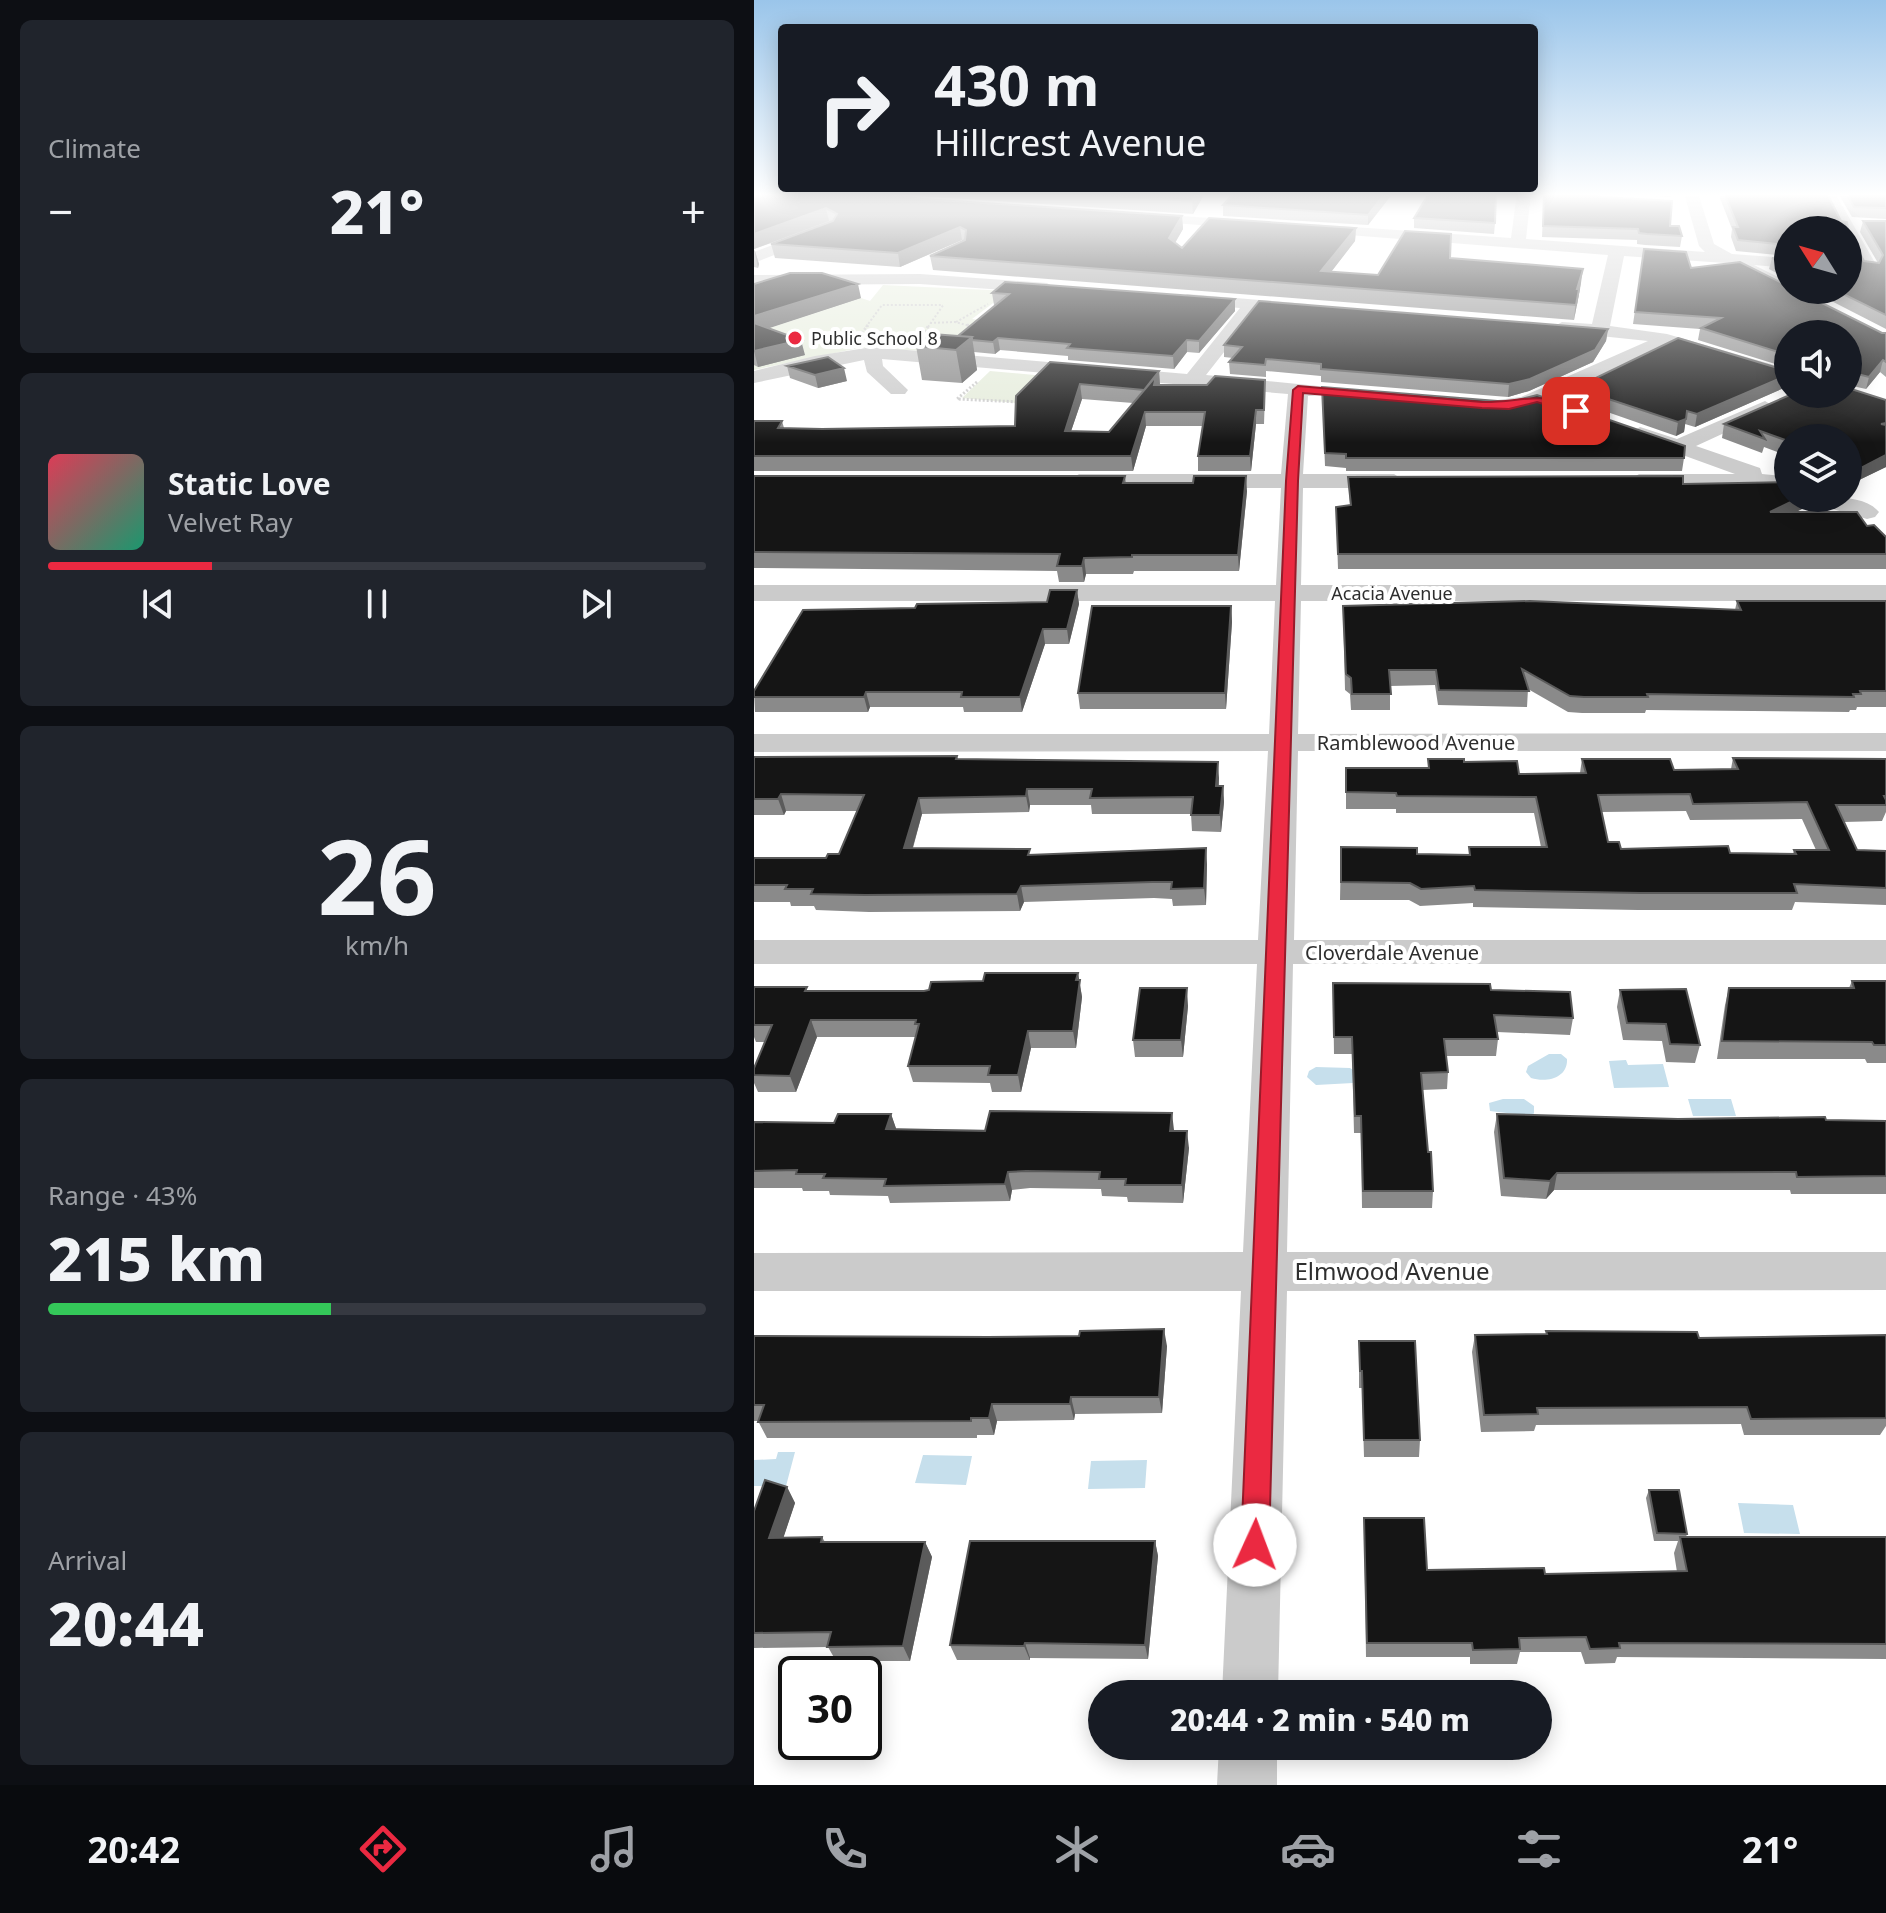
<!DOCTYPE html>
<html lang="en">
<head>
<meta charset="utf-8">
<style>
  body { margin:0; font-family:"Noto Sans",sans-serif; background:#20242c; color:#f1f3f6; height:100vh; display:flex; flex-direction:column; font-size:30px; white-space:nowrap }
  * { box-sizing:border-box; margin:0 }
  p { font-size:26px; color:#9ea1a6 }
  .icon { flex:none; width:44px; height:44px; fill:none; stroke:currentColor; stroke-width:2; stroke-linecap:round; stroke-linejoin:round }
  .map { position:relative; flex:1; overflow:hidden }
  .sheet { display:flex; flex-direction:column; gap:20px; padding:20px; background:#0d0f14; width:754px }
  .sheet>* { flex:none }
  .banner { position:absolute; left:24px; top:24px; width:760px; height:168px; border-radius:8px; box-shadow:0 4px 20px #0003; background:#171b24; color:#f1f3f6; overflow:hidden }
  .needle { width:52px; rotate:307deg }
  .fabs { position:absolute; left:1020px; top:216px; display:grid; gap:16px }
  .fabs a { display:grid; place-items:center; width:88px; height:88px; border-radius:50%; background:#171b24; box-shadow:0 4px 20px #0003; font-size:40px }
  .speed { position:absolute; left:24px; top:1656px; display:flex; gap:16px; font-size:40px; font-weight:700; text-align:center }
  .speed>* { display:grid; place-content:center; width:104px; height:104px; border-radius:50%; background:#171b24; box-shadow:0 4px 20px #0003; line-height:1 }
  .speed .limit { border:4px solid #111; border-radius:12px; background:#fff; color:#111 }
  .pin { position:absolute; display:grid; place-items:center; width:68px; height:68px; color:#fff; margin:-34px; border-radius:16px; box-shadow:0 4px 12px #0006 }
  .me { position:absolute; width:88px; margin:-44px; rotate:2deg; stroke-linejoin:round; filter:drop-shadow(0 0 6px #0008) }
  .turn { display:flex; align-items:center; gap:28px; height:168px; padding:0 24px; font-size:36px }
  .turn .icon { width:104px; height:104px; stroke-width:2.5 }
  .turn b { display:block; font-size:56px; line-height:68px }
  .big { font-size:60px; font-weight:800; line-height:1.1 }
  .sheet .card { flex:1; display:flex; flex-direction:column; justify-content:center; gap:12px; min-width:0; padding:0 28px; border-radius:12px; background:#20242c }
  .sheet .dial { align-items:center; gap:0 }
  .dial b { font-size:104px; line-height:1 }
  .song { display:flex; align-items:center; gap:24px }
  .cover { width:96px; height:96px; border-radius:12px; background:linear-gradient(135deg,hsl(350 70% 55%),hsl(160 70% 35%)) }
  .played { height:8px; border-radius:4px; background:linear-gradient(90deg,#eb2941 25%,#363941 25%) }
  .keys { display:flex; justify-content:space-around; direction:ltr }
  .heat { display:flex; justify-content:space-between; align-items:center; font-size:44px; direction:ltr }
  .charge { height:12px; border-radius:6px; background:linear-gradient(90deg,#34c759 43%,#363941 0) }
  .trip { position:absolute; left:334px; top:1680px; width:464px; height:80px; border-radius:40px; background:#171b24; box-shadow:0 4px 20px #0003; font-weight:800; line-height:80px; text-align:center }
  .dock { display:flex; height:128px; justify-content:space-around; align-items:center; background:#090b0e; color:#9ea1a6 }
  .dock .icon { width:56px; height:56px }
  .dock .active { color:#eb2941 }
  .dock b { font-size:36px; color:#f1f3f6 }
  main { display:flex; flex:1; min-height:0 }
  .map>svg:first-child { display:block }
</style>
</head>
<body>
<main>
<section class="sheet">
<div class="card"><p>Climate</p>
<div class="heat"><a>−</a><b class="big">21°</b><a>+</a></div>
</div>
<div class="card">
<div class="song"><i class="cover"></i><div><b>Static Love</b><p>Velvet Ray</p></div></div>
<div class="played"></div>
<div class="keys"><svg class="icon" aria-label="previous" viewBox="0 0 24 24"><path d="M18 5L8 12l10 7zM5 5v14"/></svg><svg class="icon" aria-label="pause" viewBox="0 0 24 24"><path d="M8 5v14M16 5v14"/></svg><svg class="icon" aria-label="next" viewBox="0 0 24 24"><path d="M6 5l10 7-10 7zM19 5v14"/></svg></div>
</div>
<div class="card dial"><b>26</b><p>km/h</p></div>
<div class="card"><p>Range · 43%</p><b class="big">215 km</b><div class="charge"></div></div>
<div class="card"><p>Arrival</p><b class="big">20:44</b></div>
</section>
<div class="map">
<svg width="1132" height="1785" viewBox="0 0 1132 1785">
  <rect width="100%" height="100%" fill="#fff"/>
  <path fill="#e5ecdb" d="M129,285L255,291L218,319L231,321L196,352L105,348L0,370V327L9,330L107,298L116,301Z
    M236,371L291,376L263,403L208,398Z"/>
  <path fill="#c6dfec" d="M795,1054H807L813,1059C814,1078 793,1083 777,1078L772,1072L774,1066Z
    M872,1060L874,1065L909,1064L915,1087L860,1088L855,1061Z
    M562,1067L596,1068L599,1070V1083L562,1085L553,1077L555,1071Z
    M749,1099H770L780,1106V1113L778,1116L736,1111L735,1103Z
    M934,1099H977L982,1116H939Z
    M24,1452H41L32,1486H0V1460L22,1459Z
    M169,1455L218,1456L212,1485L161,1483Z
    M393,1460L391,1488L334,1489L337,1461Z
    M984,1503L1039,1505L1046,1534L990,1533Z"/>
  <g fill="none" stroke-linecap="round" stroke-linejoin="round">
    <path stroke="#cbcbcb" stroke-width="2" stroke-dasharray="2 2" stroke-linecap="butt" d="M202,322L234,304
      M176,323L201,322L220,327
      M112,327L128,305H189
      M174,327L190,304"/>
    <path stroke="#cbcbcb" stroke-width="3" stroke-dasharray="2 2" stroke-linecap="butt" d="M213,325L220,327
      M108,333L114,325
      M166,338L175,325
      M223,382L203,399L266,402"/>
    <path fill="#cbcbcb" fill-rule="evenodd" d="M763,193H777L772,239L951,252L945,246L930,193H944L960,244L978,254L1034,258V268L1000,265L1034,282V290H1042L1034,294L1028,293L971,263L870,256L856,326L913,334L1034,369V381L914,345L777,407L736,409L733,405L736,401L767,397L894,341L808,332L799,327L808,322L838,324L854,255L556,232L549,228L556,224L757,238Z
      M1067,193H1081L1124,268L1122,271H1110L1094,242V230H1087Z
      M384,213L499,221L506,225L499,229L379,220L377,217Z
      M61,229L69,234L66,237L0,263V252Z
      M166,274L293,283L301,288L293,293L166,284L0,285V275Z
      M433,294L554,304L557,308L548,313L503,310L452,375L574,387L577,391L574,395L554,396L549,474H640L651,481L640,488H549L547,585H1132V601H547L544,734L1132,733V751H544L540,940H1132V964H539L533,1252H1132V1290L533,1291L524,1694H468L487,1291H0V1253L489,1252L503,964H0V940H504L514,751L0,752V734H515L521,601H0V585H522L527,488H325L314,481L325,474H527L534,394L128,359L129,366L154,390L151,394H137L113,372L110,360L0,383V371L61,356L118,347L433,374L486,308L427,303L424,299Z
      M1011,401L1021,407L1018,411L942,446L1006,468L1008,474L1028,476L1031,481L1028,486L885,488L874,481L885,474H981L879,437L876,433L886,427L923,439Z
      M1055,498C1075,498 1110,494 1125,512L1121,517L1113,519L1058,503Z
      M465,1746H523V1785H463Z"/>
  </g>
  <path fill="#8a8a8a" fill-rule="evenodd" d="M0,193H451L439,214L136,194L169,199L428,216L429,229L421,242L428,248L602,228L601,241L577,272L624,275L696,258L827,283L820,320L179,270L176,256L209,241L208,240L146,267L21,258L17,244L76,222L0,249Z
    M639,193L614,225L469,216V205Z
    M790,193H918L917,197L848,193L846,195L916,226L928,236L926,247L891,245L883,244V240L788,237Z
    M964,193H1073L1034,230V256L982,251L977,237L978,229Z
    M1084,193H1132V219L1098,217Z
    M660,218L741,223L740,234L660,228Z
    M1109,221H1132V329L1056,290H1094L1110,261L1124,263L1106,232Z
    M890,249L937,268L1128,333H1132V377L1126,372L1112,389L1094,385V334H1034V368L944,340L946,329L879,324Z
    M0,250L1,251L5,264L4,268L0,267Z
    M1018,258L1034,259V279L1015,269Z
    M0,284L107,298L14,328L51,355L4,367L0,365Z
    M238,293L481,311L445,353L433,352L420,369L314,360V356L246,350L241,354L220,352L223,370L208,383L168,380L162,346L204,336L242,305H240Z
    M854,329L852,341L839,362L775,391L754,397L567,382V376L512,371V377L476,374L475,362L479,358L470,357V345Z
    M33,366L93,381L64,388L36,378Z
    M405,371L406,385L511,394L510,424H502L497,471H444V456L449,426H392L379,471H0V421H28L30,428L68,429L261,426L262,396ZM328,399L379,403L355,432L317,431Z
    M1034,371V389L1032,387L941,427L931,424L930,432L922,436L819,400L821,388Z
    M568,387L930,458L928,471H592V468L571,466Z
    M1132,400V467L1103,481L1094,478V438H1034V456L1010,447L1008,453L968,438L970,424Z
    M0,476H371L372,483L493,491L485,571H380L379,574H332L330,582H305L303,571L0,568Z
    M594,477L929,484L1034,498H1058L1056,505L1042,512L1113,526L1132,537V569H584L582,507L596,505Z
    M323,590L325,604L315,644H291L268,712H210L209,707H116L114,712H1L0,691L161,608L293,602Z
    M983,601H1132V707H1103L1102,710H1096L1095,712L892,710L891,713H828L814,712L774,689L773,707L684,705L681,685L636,686V710H597L596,694L591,690L589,606L981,610Z
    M477,606L478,622L472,709H326L324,693Z
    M203,756L204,759L465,778V786H469L470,802L467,832L438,831L437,814H338L337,805H276L275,812L168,814L159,848L453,864L452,905L419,906L418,899L400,898L270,902L266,911L115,912L62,910L60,906H37L36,902H0V858H72L85,854L103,811H32L30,815H0V757Z
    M979,758L1132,759V812L1128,821L1090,822L1103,850L1132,851V905L1041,902L1038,910H884L719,907V903L666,906L655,900H586L587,847L663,854L715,855V847H787L780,813H642V809H592V768H674V759L710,762L765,774L826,773L828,759L920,770L977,769ZM932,811L936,820L1048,819L1062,850H1040L1039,854L976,853L867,849L854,842L848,812Z
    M324,973L328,997L322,1048H277L267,1092H238L236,1083L159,1082L154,1066L162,1037H63L42,1092H4L0,1083V1068L11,1042H2L0,1037V987L54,991H170L229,981Z
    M1098,981H1132V1063H1113L1111,1059H963L971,1005L975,988H1095Z
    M579,983L737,990L819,1018L816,1035L743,1032L744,1039L742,1056H692L694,1072L693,1089L668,1090L674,1152L679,1191L678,1208H608L607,1133H600L598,1054H580Z
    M866,990L946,1045L941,1063L912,1062L908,1041L869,1040L863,1007Z
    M434,1006L429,1057H381L379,1040Z
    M137,1114L142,1129L420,1131L435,1148L429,1203L374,1202L373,1197L348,1196L347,1189L276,1188L258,1190L256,1201L136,1203L134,1196L76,1195L75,1191H49L48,1188H0V1122L80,1123Z
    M743,1114L924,1119L1132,1121V1194H1037L1036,1190H800L792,1199L747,1196L740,1132Z
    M792,1331L945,1338L1132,1335V1426L1126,1435H990L987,1424L782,1425L780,1431L727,1432L718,1352L721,1335L792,1334Z
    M0,1336L413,1346L408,1413L321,1414L320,1420L243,1421L240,1435H223V1438H13L4,1421H0Z
    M605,1341L666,1440L665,1457H610L608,1388H605Z
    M33,1487L41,1503L29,1538L68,1537L71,1542H171L178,1557L156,1661H82L74,1647L0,1648V1511Z
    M895,1490L933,1534L932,1537H1132V1659L863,1657L861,1663L831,1664L827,1652H766L763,1664H716V1657H612L610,1518L673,1570L791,1574L923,1572L920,1553L924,1541H900L892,1498Z
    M401,1541L404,1556L394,1659L276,1658V1660H203L196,1645Z"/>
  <path fill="#5b5b5b" d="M443,193H451L439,214L438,201Z
    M631,193H639L614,225V215Z
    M72,208L75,221L0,249V234Z
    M428,216L429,229L416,252L415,238Z
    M206,227L208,240L146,267L144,253Z
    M602,228L601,241L567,285V271Z
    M1,251L5,264L4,268L1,254Z
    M829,269L827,283L820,320L823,289Z
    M104,284L107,298L0,333V316Z
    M481,299V311L445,353V341Z
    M854,329L852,341L839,362L775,391L754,397L755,384Z
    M218,337L223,370L208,383L202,350Z
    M244,338L246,350L241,354L239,342Z
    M47,340L51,355L4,367L0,351Z
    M433,340V352L420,369L419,356Z
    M1129,360L1126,372L1112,389L1115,377Z
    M90,368L93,381L64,388L61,375Z
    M405,371L406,385L390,390Z
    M1034,375L1032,387L941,427L943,414Z
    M326,384L328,399L312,446L311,431Z
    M502,410V424L497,471L496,456Z
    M391,412L392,426L379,471L377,456Z
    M932,419L930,432L922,436L924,422Z
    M1132,455V467L1103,481L1107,468Z
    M492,476L493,491L485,571L484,555Z
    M1045,498H1058L1056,505L1013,526L1016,512Z
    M330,558L332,574L330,582L328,566Z
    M323,590L325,604L315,644L313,629Z
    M477,606L478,622L472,709L471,693Z
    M289,629L291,644L268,712L266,697Z
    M112,692L116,707L114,712L110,697Z
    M464,762L465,778L463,802L462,786Z
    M469,786L470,802L467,832L466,815Z
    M273,789L276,805L275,812L272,796Z
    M27,794L32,811L30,815L24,799Z
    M165,798L168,814L154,864L150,848Z
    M452,848L453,864L452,905L450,888Z
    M267,886L270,902L266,911L263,894Z
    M324,973L328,997L322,1048L319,1031Z
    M433,988L434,1006L429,1057L427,1040Z
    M57,1020L63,1037L42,1092L36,1076Z
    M274,1031L277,1048L267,1092L264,1075Z
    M418,1113L420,1130L418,1148L416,1131Z
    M137,1114L143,1131L132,1129Z
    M433,1131L435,1148L429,1203L428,1185Z
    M254,1172L258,1190L256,1201L251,1184Z
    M803,1173L800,1190L792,1199L796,1181Z
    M410,1329L413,1346L408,1413L405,1397Z
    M317,1397L321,1414L320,1420L316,1404Z
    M238,1404L243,1421L240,1435L235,1418Z
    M33,1487L41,1503L24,1554L15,1538Z
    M401,1541L404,1556L394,1659L391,1645Z
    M171,1542L178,1557L156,1661L149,1646Z
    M271,1643L276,1658V1660L270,1646Z"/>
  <path fill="#151515" stroke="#5b5b5b" stroke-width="2" fill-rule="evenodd" d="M0,193H128L169,199L428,216L415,238L428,248L455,218L602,228L567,271L624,275L651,231L697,234L696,258L829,269L823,289H825L822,305L176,256L211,240L212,230L206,227L144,253L17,244L79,221L83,214L72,208L0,234Z
    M311,193H443L438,201Z
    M480,193H631L614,215L469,205Z
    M675,193H742L741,223L660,218Z
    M790,193H842L849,197L918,201L916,226H925L928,236L893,234L885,233L884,229L789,226Z
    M970,193H1073L1087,221L1093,222L1094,230H1034V245L984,240L979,227H984Z
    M1092,193H1132V208L1100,207Z
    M1109,221H1132V315L1081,290H1094V232L1110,261L1125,263L1129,255Z
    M890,249L932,252L937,268L986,262L1034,286V290H1042L1128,333H1132V362L1129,360L1115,377L1095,372L1094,378V334H1034V355L947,328L967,318L881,312Z
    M1018,258L1034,259V266Z
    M36,273H68L104,284L0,316V284Z
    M251,282L481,299L445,341L433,340L419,356L313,348L316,344L244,338L239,342L218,340V337L204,336L255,294L238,293Z
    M505,301L854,329L841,350L776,379L755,384L567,369V364L512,359L511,365L475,362L488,347L470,345Z
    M0,323L47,340L0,351Z
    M178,334L218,337L202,350L162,346Z
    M924,338L1034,371V375L943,414L933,411L932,419L924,422L821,388Z
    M74,357L90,368L61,375L33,366Z
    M296,362L405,371L390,390L326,384L311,431L355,432L402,376L400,385H453L461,376L511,380L510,410H502L496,456H444L451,412H391L377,456H0V421H28L24,428L68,429L261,426L262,396Z
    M568,387L756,402L783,395L931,446L930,458H592V454L571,453Z
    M1094,388L1132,400V423L1127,424L1132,425V455L1107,468L1094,463V438H1034V441L1006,431L1011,439L970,424L1038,394H1094Z
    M0,476H371L369,483H439L440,476H492L484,555H378V557L330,558L328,566H303L306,554L0,552Z
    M929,476V484L1034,482V498H1045L1016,512H1103L1113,526L1120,525L1132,537V554H584L582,507L597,505L594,477Z
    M296,590H323L313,629H289L266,697H207L208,692H112L110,697H0V691L49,610L161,608L163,604L293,602Z
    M776,601L987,610L983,601H1132V691H1106L1107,694H1099L1100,697L893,694L894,697H830L816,696L768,669L775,691L685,690L682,670H635L637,694H598L597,678L592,674L589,606Z
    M338,606H477L471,693H324Z
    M203,756L202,759L464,762L462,786H469L466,815H437L439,797L336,798L338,789H273L272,796L165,798L150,848L276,849L274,855L452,848L450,888L417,889L418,882H398L267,886L263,894L111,895L57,894L59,889H31L33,885H0V858H72L74,854H85L110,795L27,794L24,799H0V757Z
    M979,758L1132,759V796H1130L1132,800V805H1082L1103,850L1132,851V888L1040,884L1043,893H887L721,890L720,886L667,889L656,883L587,882V847L663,848V854L716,855L715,847H793L782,797L643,796L642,793L592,792V768H675L674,759H710V762L763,761L765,774L832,773L828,759H916L920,770L984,769ZM936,794L939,804L1053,802L1075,850H1040L1042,854L976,853L974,846L867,849L865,842H854L844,795Z
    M231,973H324L322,980H326L319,1031H274L264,1075H234L236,1066H154L165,1024H161L162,1020H57L36,1076L0,1075V1068L18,1025H0V987H53L51,991H170L175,990L177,982L229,981Z
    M1098,981H1132V1045H1120L1118,1042L968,1041L975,988H1100Z
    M579,983L736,984L737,990L816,992L819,1018L740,1015L744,1039H690L694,1072L667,1073L674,1152H677L679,1191H609L607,1116H601L598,1037H580Z
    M386,988H433L427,1040H379Z
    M932,989L946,1045L916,1044L912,1024L873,1023L866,990Z
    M236,1111L418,1113L416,1131H433L428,1185H371L372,1179H345L346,1172L272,1171L254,1172L251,1184L130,1186L132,1179L69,1178L71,1174H42L43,1170L0,1171V1122L80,1123L84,1114H137L132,1129L231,1131Z
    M743,1114L924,1119L1071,1117L1072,1120L1132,1121V1176L1043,1177L1042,1172L803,1173L796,1181L750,1178Z
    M410,1329L405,1397H317L316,1404H238L235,1418H217V1421L4,1422L10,1405H0V1336L234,1337L325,1336L326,1331Z
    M792,1331L943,1332L945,1338L1132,1335V1418L997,1419L993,1407L783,1408L784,1414L730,1415L721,1335L793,1334Z
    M605,1341H661L666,1440H610L608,1371H606Z
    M11,1480L33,1487L15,1538L68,1537L67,1542H171L149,1646L73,1647L77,1632L0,1633V1511Z
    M895,1490H925L933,1534L903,1533Z
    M610,1518H670L673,1570L790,1568L791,1574L933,1571L926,1537H1132V1644L865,1643L866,1648L836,1649L832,1637L765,1638L766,1649L719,1650L718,1643H613Z
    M216,1541H401L391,1645L271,1643L270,1646L196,1645Z"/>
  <linearGradient id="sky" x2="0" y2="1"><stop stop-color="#9ac5ea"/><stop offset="0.44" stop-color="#fff"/><stop offset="1" stop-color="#fff" stop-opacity="0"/></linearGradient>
  <rect width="1132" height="443" fill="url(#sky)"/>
  <path fill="#eb2941" stroke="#991b2a" stroke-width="2" d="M544,386L728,402C766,403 793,388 827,411L822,414L783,402L755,409L728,408L549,393L544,481L515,1545L511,1555L501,1559L491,1555L487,1545L532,481L539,390Z"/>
  <circle fill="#eb2941" stroke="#fff" stroke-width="3" cx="41" cy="338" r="8"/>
  <g text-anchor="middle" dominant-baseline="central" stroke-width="8" stroke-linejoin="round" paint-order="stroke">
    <g font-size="18" fill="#2e2e2e" stroke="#fff" text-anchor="start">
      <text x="57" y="338">Public School 8</text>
    </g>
    <g font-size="18" fill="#2e2e2e" stroke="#fff">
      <text x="638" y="593">Acacia Avenue</text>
    </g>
    <g font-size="20" fill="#2e2e2e" stroke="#fff">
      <text x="662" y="742">Ramblewood Avenue</text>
      <text x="638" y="952">Cloverdale Avenue</text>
    </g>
    <g font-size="24" fill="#2e2e2e" stroke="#fff">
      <text x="638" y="1270">Elmwood Avenue</text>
    </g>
  </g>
</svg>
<div class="fabs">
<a><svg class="needle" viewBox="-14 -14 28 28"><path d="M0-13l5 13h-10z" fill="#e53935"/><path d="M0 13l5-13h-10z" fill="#9ea1a6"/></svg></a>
<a><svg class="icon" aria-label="sound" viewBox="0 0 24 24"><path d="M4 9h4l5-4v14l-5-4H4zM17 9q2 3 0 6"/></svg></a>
<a><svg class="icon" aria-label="layers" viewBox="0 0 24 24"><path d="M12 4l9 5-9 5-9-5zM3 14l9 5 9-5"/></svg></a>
</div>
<div class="speed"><div class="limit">30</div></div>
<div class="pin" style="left:822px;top:411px;background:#d93025"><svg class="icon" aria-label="arrive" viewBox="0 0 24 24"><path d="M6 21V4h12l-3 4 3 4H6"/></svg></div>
<svg class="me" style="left:501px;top:1545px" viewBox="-20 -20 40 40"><circle r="19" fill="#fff"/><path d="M0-13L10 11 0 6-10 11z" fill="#eb2941"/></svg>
<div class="trip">20:44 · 2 min · 540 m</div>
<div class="banner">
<div class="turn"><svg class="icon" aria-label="right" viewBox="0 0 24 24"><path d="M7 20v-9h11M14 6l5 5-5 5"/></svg><div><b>430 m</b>Hillcrest Avenue</div></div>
</div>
</div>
</main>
<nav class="dock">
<b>20:42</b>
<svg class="icon active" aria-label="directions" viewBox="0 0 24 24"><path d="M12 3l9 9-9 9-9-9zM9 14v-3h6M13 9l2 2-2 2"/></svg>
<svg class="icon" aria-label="music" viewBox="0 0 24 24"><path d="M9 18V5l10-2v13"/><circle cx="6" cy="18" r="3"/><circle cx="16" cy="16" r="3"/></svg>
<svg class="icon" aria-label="phone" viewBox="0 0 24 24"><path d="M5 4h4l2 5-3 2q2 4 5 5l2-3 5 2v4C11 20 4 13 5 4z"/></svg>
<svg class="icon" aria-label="climate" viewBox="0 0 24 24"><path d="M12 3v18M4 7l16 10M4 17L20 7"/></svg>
<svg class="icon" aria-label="car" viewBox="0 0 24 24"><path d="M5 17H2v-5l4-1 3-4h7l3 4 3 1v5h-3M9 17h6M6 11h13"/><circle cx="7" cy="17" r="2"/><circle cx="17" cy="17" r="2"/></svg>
<svg class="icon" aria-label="filters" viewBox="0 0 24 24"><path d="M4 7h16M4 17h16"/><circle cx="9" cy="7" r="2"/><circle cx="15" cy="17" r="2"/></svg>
<b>21°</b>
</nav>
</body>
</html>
